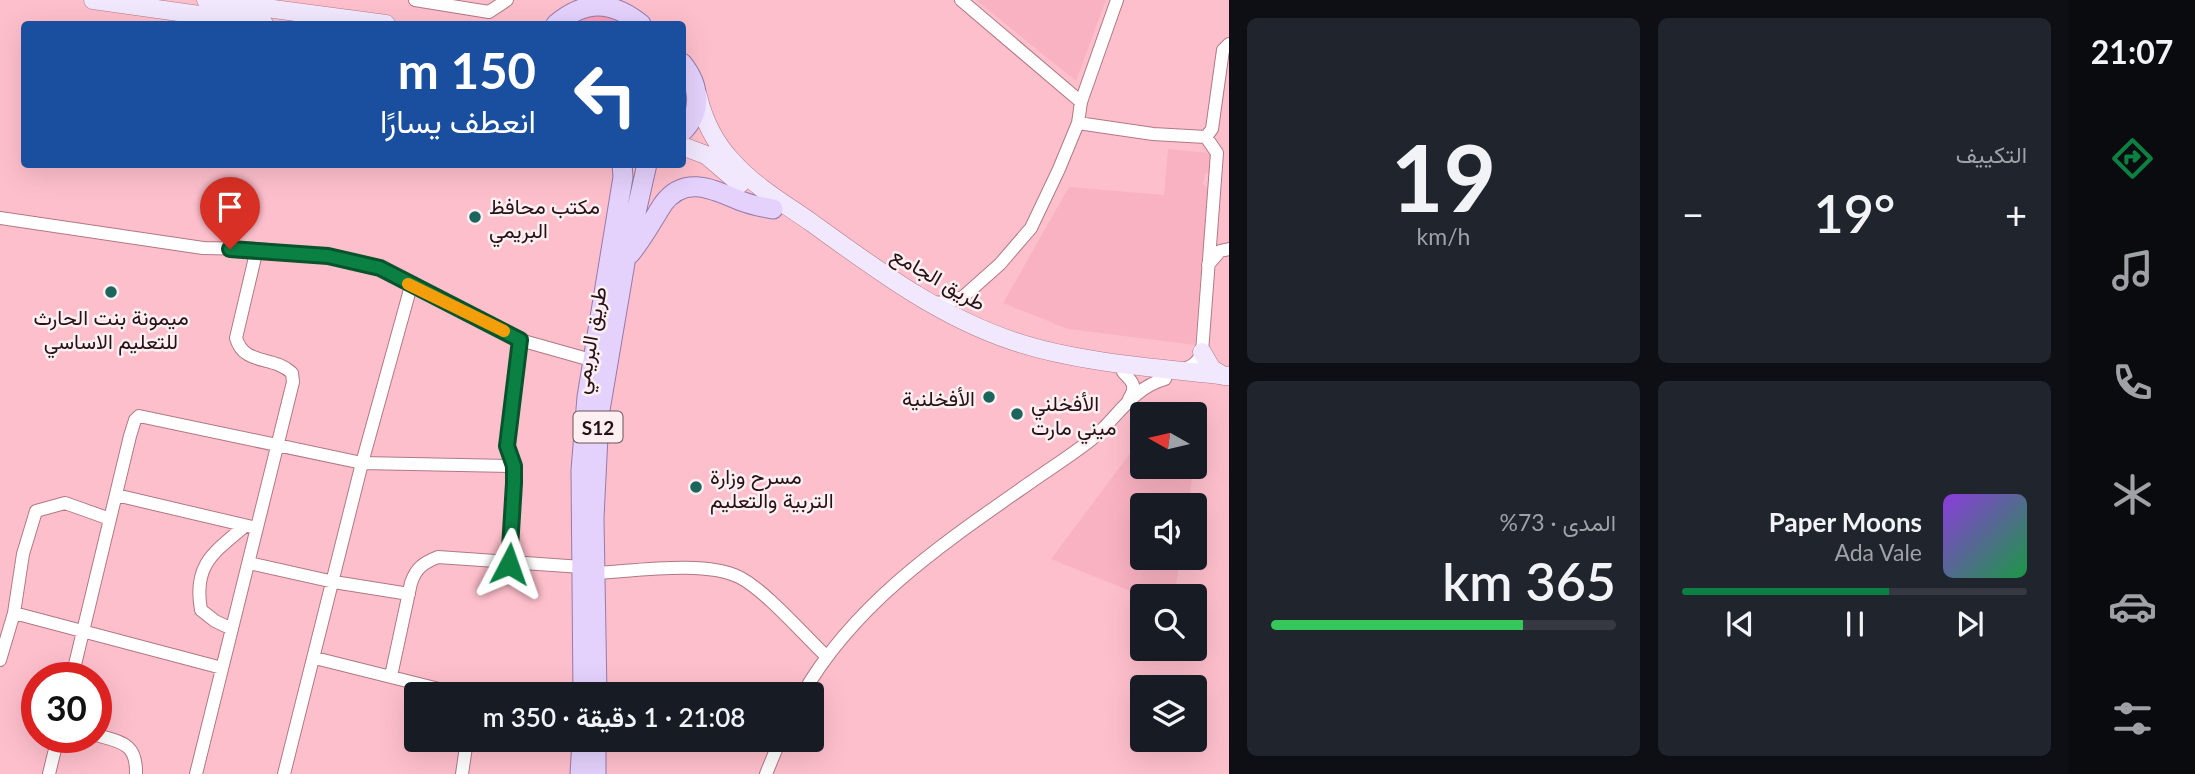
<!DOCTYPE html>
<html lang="ar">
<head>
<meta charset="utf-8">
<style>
  body { margin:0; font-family:Lato,Vazirmatn,sans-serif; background:#20242c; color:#f1f3f6; direction:rtl; height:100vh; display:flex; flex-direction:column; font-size:26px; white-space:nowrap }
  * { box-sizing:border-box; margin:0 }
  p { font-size:23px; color:#9ea1a6 }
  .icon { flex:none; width:38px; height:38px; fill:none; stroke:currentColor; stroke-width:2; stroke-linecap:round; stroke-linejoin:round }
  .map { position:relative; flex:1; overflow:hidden; direction:ltr }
  .sheet { display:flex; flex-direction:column; gap:18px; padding:18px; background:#0d0f14; width:840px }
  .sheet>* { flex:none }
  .hud { position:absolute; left:21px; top:21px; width:665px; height:147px; border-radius:7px; box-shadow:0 7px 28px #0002; direction:rtl; background:#1a4fa0; color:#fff; overflow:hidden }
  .needle { width:46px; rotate:278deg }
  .controls { position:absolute; left:1130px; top:402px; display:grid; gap:14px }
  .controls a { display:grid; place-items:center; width:77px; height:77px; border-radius:7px; background:#171b24; box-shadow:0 7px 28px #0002; font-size:35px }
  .speed { position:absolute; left:21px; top:662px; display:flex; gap:14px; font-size:35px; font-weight:700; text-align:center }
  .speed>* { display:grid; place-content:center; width:91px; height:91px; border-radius:50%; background:#171b24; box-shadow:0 7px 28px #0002; line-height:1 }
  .speed .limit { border:10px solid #d22; background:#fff; color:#111 }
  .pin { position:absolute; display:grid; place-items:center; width:60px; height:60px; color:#fff; margin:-72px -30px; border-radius:50% 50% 50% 0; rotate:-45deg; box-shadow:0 0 7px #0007 }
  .pin .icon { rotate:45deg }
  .me { position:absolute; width:77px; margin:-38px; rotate:4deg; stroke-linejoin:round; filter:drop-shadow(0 0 5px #0008) }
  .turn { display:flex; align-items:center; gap:24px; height:147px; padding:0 35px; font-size:32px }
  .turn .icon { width:91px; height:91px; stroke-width:2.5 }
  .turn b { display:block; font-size:49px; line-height:60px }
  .big { font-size:52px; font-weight:600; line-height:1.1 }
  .sheet .tile { flex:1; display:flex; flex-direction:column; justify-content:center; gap:10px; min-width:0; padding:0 24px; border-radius:10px; background:#20242c }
  .sheet .dial { align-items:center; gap:0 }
  .dial b { font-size:91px; line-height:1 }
  .song { display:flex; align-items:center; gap:21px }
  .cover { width:84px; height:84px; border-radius:10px; background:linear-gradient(135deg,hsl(270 70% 55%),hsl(140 70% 35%)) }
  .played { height:7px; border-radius:4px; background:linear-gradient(90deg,#0b8043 60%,#363941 60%) }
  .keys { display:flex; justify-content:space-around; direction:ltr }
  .heat { display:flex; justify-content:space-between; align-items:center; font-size:38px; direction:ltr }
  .charge { height:10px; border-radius:5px; background:linear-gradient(90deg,#34c759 73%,#363941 0) }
  .sheet .tiles { flex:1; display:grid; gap:18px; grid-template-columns:repeat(2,1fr) }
  .trip { position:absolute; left:404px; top:682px; width:420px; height:70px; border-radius:7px; background:#171b24; box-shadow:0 7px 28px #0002; font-weight:600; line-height:70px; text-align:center; direction:rtl }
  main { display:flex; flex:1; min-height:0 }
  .menu { display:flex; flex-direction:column; width:126px; justify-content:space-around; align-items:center; background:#090b0e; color:#9ea1a6 }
  .menu .icon { width:49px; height:49px }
  .menu .on { color:#0b8043 }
  .menu b { font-size:32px; color:#f1f3f6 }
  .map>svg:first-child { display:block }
</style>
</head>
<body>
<main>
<nav class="menu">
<b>21:07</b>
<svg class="icon on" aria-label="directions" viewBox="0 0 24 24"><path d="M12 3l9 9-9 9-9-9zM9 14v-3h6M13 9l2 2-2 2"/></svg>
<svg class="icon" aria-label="music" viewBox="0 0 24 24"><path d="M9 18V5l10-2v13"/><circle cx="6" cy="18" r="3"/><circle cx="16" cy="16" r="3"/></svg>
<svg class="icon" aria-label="phone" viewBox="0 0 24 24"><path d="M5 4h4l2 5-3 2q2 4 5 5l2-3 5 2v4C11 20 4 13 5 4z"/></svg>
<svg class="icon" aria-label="climate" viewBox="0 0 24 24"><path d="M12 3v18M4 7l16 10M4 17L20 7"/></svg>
<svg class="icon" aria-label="car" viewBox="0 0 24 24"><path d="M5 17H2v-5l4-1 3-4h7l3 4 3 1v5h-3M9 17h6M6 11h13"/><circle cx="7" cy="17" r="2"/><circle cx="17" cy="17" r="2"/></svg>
<svg class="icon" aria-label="filters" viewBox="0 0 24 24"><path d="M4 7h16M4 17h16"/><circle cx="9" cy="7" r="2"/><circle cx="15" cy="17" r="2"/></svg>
</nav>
<section class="sheet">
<div class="tiles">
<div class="tile"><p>التكييف</p>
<div class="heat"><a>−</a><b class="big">19°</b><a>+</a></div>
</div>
<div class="tile dial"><b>19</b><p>km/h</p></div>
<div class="tile">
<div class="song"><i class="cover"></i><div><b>Paper Moons</b><p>Ada Vale</p></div></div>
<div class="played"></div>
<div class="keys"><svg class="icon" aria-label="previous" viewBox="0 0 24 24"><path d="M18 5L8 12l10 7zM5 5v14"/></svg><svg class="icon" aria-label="pause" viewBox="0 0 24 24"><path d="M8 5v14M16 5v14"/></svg><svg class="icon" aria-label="next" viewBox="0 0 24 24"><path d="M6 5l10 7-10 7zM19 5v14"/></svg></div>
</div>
<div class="tile"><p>المدى · 73%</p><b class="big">365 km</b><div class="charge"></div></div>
</div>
</section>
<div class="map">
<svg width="1229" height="774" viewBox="0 0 1229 774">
  <rect width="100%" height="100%" fill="#febfcc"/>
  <path fill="#f9b2c2" d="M976,0H1106L1076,81Z
    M1168,149L1210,153V169L1205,175L1203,184L1208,188L1195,345L1068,329L1003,303L1069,187L1164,195Z
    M1143,436V467H1194L1188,506H1143V558H1180L1174,597H1145L1051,559Z"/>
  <path fill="#fb9db4" d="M588,15L609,16L624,24H571Z"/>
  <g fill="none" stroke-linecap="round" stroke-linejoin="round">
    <g stroke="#b17885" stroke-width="14">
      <path id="minor" d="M415,0L489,12L507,0
        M961,0L1081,102
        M1078,123L1153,134L1206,137L1212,129L1223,50L1229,44
        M0,218L203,248L257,249L328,256L380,268L520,340L591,360
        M1208,265L1220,251L1229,249
        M931,303L948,302L963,297L1000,264L1031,228L1059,169L1078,123L1081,102L1117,0
        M1182,370C1192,366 1198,363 1202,352L1217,153L1206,137
        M1123,372C1133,382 1137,386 1129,399
        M116,495L256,528
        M249,563L334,582L409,594
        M509,564L514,483V466L507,446L520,340
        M596,573C635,571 705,560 739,577C765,590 804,635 826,656
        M14,613L222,668
        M232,629L215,621L201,610C193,565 213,553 245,526
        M315,658L463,695
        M0,660L14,613L23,554L36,511L65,503L110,519
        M391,676L411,583C416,568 423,563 438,557L582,567
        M72,677L130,436L135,420L139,416L362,463L514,466
        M802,695C855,602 945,542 1031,482C1051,468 1073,454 1092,439C1117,418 1132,388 1165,379
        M96,735C121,742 137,743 136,774
        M49,774L58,737
        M196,774L293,382L292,373C273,355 244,366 236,338L257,249
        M284,774L362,463L411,286
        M462,774L467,740
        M766,774L780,740"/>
    </g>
    <g stroke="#b17885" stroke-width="19">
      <path id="secondary" d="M93,0L264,24
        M206,0L386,24
        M698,96C704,121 714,142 732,161C754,186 785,204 812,223C876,269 938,316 1013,341C1077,363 1161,368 1229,376
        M682,146L706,155L740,184
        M1202,352L1212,369L1224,376"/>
    </g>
    <g stroke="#967aaa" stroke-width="21">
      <path id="primary" d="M556,24C585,0 611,0 641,24
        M682,63C700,85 703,112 682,132
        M630,254C643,239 652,221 663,204C685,174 714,190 741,201C751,205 762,207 773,209
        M583,695L581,470L587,397L623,177L622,164
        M597,695L594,518L599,416L626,257L647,164
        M580,774L582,740
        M596,774V740"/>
    </g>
    <use href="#minor" stroke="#fff" stroke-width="12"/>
    <use href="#secondary" stroke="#f2e8fe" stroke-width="18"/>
    <use href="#primary" stroke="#e4d1fc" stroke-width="19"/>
  </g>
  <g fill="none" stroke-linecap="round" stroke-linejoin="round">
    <g stroke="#07532c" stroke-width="18">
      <path id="route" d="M230,249L328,256L380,268L520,340L507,446L514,466V483L509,564"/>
    </g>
    <use href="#route" stroke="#0b8043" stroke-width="12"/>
    <path stroke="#f59e0b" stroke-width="12" d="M408,284L504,331"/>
  </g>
  <g fill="#1b655d" stroke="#fdeff2" stroke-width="2.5">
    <circle cx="475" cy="217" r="7"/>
    <circle cx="111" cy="292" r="7"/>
    <circle cx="989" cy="397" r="7"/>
    <circle cx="1017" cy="414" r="7"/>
    <circle cx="696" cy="487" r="7"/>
  </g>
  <g text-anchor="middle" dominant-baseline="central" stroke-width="5" stroke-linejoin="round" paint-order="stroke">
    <rect fill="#fdeff2" stroke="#665458" stroke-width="2" x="573.5" y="411.5" width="49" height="31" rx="5"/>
    <g font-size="19" font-weight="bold" fill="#261116">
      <text x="598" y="427">S12</text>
    </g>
    <g font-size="21" fill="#261116" stroke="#fdeff2" text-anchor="start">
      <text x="489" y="205">مكتب محافظ<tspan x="489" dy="24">البريمي</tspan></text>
      <text x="111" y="316" text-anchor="middle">ميمونة بنت الحارث<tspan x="111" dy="24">للتعليم الاساسي</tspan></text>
      <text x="975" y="397" text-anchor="end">الأفخلنية</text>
      <text x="1031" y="402">الأفخلني<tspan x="1031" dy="24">ميني مارت</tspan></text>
      <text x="710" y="475">مسرح وزارة<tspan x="710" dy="24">التربية والتعليم</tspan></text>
    </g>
    <g font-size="21" fill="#261116" stroke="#fdeff2">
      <text transform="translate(939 278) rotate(30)">طريق الجامع</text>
      <text transform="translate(589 340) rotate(-80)">طريق البريمي</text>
    </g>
  </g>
</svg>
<div class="controls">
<a><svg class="needle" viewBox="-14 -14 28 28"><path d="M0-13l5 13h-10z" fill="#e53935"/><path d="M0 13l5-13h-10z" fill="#9ea1a6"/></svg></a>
<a><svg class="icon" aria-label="sound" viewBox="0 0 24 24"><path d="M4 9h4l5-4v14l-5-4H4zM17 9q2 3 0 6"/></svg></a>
<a><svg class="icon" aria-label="search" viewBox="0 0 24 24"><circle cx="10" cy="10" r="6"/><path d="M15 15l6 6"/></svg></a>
<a><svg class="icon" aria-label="layers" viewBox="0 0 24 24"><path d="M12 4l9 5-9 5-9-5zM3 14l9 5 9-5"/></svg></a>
</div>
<div class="speed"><div class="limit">30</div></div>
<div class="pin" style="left:230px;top:249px;background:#d93025"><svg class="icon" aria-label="arrive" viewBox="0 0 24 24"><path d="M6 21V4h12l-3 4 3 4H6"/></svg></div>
<svg class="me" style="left:509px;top:564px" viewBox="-20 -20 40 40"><path d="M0-17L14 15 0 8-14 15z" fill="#0b8043" stroke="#fff" stroke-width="4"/></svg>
<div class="trip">21:08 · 1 دقيقة · 350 m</div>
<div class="hud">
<div class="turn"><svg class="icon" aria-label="left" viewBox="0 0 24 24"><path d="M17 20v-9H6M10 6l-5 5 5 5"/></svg><div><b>150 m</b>انعطف يسارًا</div></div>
</div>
</div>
</main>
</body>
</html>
